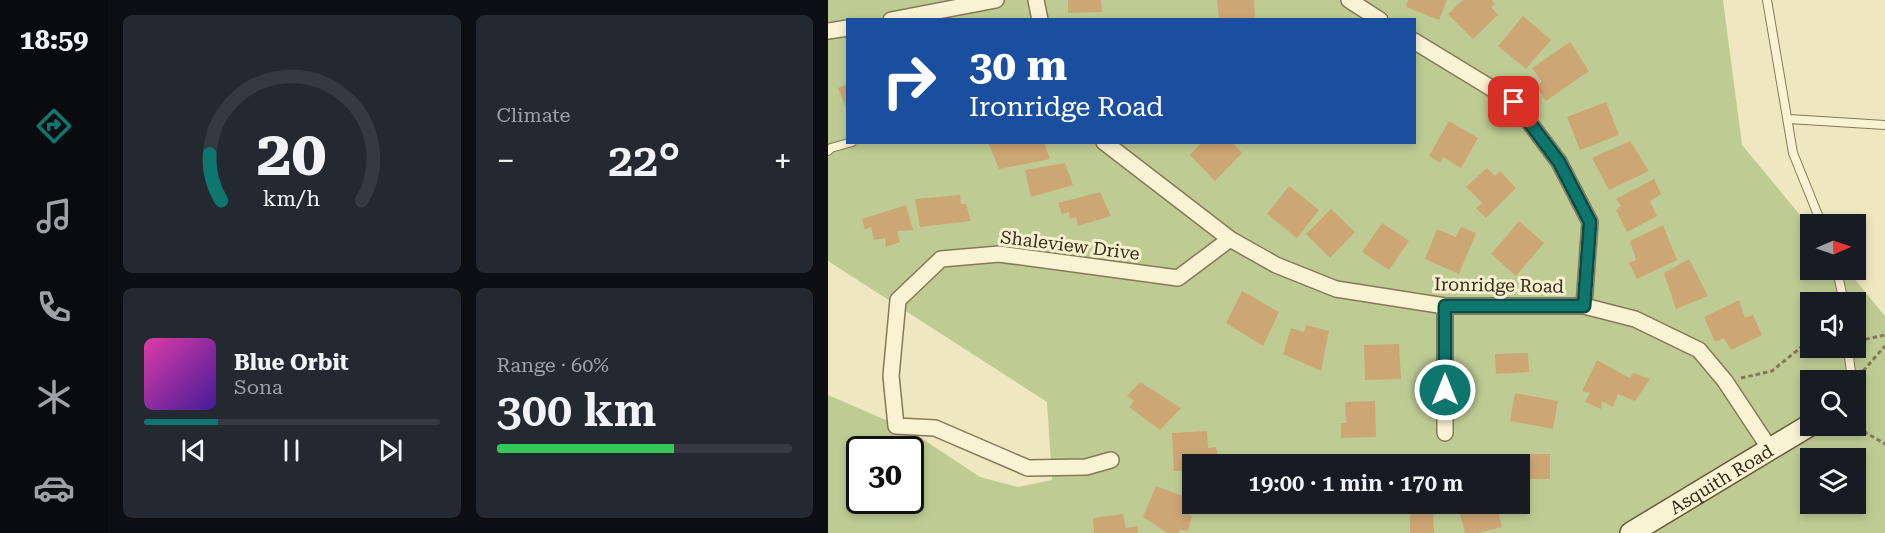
<!DOCTYPE html>
<html lang="en">
<head>
<meta charset="utf-8">
<style>
  body { margin:0; font-family:"Roboto Serif",serif; background:#242831; color:#f1f3f6; height:100vh; display:flex; flex-direction:column; font-size:22px; white-space:nowrap }
  * { box-sizing:border-box; margin:0 }
  p { font-size:20px; color:#9ea1a6 }
  .icon { flex:none; width:33px; height:33px; fill:none; stroke:currentColor; stroke-width:2; stroke-linecap:round; stroke-linejoin:round }
  .map { position:relative; flex:1; overflow:hidden }
  .panel { display:flex; flex-direction:column; gap:15px; padding:15px; background:#0d0f14; width:720px }
  .panel>* { flex:none }
  .guide { position:absolute; left:18px; top:18px; width:570px; height:126px; border-radius:0px; box-shadow:0 3px 9px #0003; background:#1a4fa0; color:#fff; overflow:hidden }
  .needle { width:39px; rotate:88deg }
  .fabs { position:absolute; left:972px; top:214px; display:grid; gap:12px }
  .fabs a { display:grid; place-items:center; width:66px; height:66px; border-radius:0px; background:#171b24; box-shadow:0 3px 9px #0003; font-size:30px }
  .speed { position:absolute; left:18px; top:436px; display:flex; gap:12px; font-size:30px; font-weight:700; text-align:center }
  .speed>* { display:grid; place-content:center; width:78px; height:78px; border-radius:50%; background:#171b24; box-shadow:0 3px 9px #0003; line-height:1 }
  .speed .limit { border:3px solid #111; border-radius:9px; background:#fff; color:#111 }
  .pin { position:absolute; display:grid; place-items:center; width:51px; height:51px; color:#fff; margin:-26px; border-radius:12px; box-shadow:0 3px 9px #0006 }
  .me { position:absolute; width:66px; margin:-33px; rotate:0deg; stroke-linejoin:round; filter:drop-shadow(0 0 4px #0008) }
  .turn { display:flex; align-items:center; gap:21px; height:126px; padding:0 24px; font-size:27px }
  .turn .icon { width:78px; height:78px; stroke-width:2.5 }
  .turn b { display:block; font-size:42px; line-height:51px }
  .big { font-size:45px; font-weight:600; line-height:1.1 }
  .panel .tile { flex:1; display:flex; flex-direction:column; justify-content:center; gap:9px; min-width:0; padding:0 21px; border-radius:9px; background:#242831 }
  .panel .dial { align-items:center; gap:0 }
  .dial svg { height:156px; overflow:visible; fill:none; stroke:#363941; stroke-width:7; stroke-linecap:round; text-anchor:middle }
  .dial text { fill:#f1f3f6; stroke:none }
  .song { display:flex; align-items:center; gap:18px }
  .cover { width:72px; height:72px; border-radius:9px; background:linear-gradient(135deg,hsl(320 70% 55%),hsl(260 70% 35%)) }
  .played { height:6px; border-radius:3px; background:linear-gradient(90deg,#0f766e 25%,#363941 25%) }
  .keys { display:flex; justify-content:space-around; direction:ltr }
  .heat { display:flex; justify-content:space-between; align-items:center; font-size:33px; direction:ltr }
  .charge { height:9px; border-radius:4px; background:linear-gradient(90deg,#34c759 60%,#363941 0) }
  .panel .tiles { flex:1; display:grid; gap:15px; grid-template-columns:repeat(2,1fr) }
  .trip { position:absolute; left:354px; top:454px; width:348px; height:60px; border-radius:0px; background:#171b24; box-shadow:0 3px 9px #0003; font-weight:600; line-height:60px; text-align:center }
  main { display:flex; flex:1; min-height:0 }
  .dock { display:flex; flex-direction:column; width:108px; justify-content:space-around; align-items:center; background:#090b0e; color:#9ea1a6 }
  .dock .icon { width:42px; height:42px }
  .dock .selected { color:#0f766e }
  .dock b { font-size:27px; color:#f1f3f6 }
  .map>svg:first-child { display:block }
</style>
</head>
<body>
<main>
<nav class="dock">
<b>18:59</b>
<svg class="icon selected" aria-label="directions" viewBox="0 0 24 24"><path d="M12 3l9 9-9 9-9-9zM9 14v-3h6M13 9l2 2-2 2"/></svg>
<svg class="icon" aria-label="music" viewBox="0 0 24 24"><path d="M9 18V5l10-2v13"/><circle cx="6" cy="18" r="3"/><circle cx="16" cy="16" r="3"/></svg>
<svg class="icon" aria-label="phone" viewBox="0 0 24 24"><path d="M5 4h4l2 5-3 2q2 4 5 5l2-3 5 2v4C11 20 4 13 5 4z"/></svg>
<svg class="icon" aria-label="climate" viewBox="0 0 24 24"><path d="M12 3v18M4 7l16 10M4 17L20 7"/></svg>
<svg class="icon" aria-label="car" viewBox="0 0 24 24"><path d="M5 17H2v-5l4-1 3-4h7l3 4 3 1v5h-3M9 17h6M6 11h13"/><circle cx="7" cy="17" r="2"/><circle cx="17" cy="17" r="2"/></svg>
</nav>
<section class="panel">
<div class="tiles">
<div class="tile dial"><svg viewBox="0 0 100 80">
<path d="M14 69A42 42 0 1 1 86 69"/>
<path d="M14 69A42 42 0 0 1 8 45" stroke="#0f766e"/>
<text x="50" y="56" font-size="32" font-weight="700">20</text>
<text x="50" y="72" font-size="11">km/h</text>
</svg></div>
<div class="tile"><p>Climate</p>
<div class="heat"><a>−</a><b class="big">22°</b><a>+</a></div>
</div>
<div class="tile">
<div class="song"><i class="cover"></i><div><b>Blue Orbit</b><p>Sona</p></div></div>
<div class="played"></div>
<div class="keys"><svg class="icon" aria-label="previous" viewBox="0 0 24 24"><path d="M18 5L8 12l10 7zM5 5v14"/></svg><svg class="icon" aria-label="pause" viewBox="0 0 24 24"><path d="M8 5v14M16 5v14"/></svg><svg class="icon" aria-label="next" viewBox="0 0 24 24"><path d="M6 5l10 7-10 7zM19 5v14"/></svg></div>
</div>
<div class="tile"><p>Range · 60%</p><b class="big">300 km</b><div class="charge"></div></div>
</div>
</section>
<div class="map">
<svg width="1057" height="533" viewBox="0 0 1057 533">
  <rect width="100%" height="100%" fill="#eee7bf"/>
  <path fill="#becc94" fill-rule="evenodd" d="M0,0H895L914,145L982,227V270H1019L1057,316V533H0V395L81,430L152,477L190,487L224,480L219,402L0,261ZM20,20H586V142H20ZM982,303H1028V348H982ZM982,381H1028V426H982ZM32,450H82V501H32ZM982,459H1028V504H982ZM364,465H692V504H364Z"/>
  <path fill="#cda675" d="M240,0H273L274,12L240,13Z
    M389,0H426L427,20H391Z
    M580,0H619L611,20L578,7Z
    M635,0H663L667,4L663,7L670,15L645,39L620,14Z
    M695,16L723,40L698,69L670,46Z
    M742,42L761,71L718,101L708,86L714,82L704,68Z
    M20,84V110H19L10,88Z
    M778,102L791,135L752,150L739,117Z
    M621,121L650,138L633,168L615,157L612,163L601,156Z
    M802,141L821,171L781,190L764,158Z
    M160,142H216L222,159L171,169Z
    M374,142H404L414,153L387,181L362,155Z
    M237,163L245,185L203,197L197,170Z
    M659,168L667,176L672,171L688,188L658,218L648,208L654,203L638,187Z
    M826,179L833,194L822,201L829,216L799,232L788,210L793,206L788,199Z
    M461,186L491,210L469,238L439,214Z
    M272,192L283,216L250,226L248,217L242,219L241,212L234,214L230,203Z
    M132,195L133,204H138L143,221L92,227L87,199Z
    M78,205L85,230L69,231L72,242L58,247L57,238L46,240L43,227L37,230L34,219Z
    M503,209L527,232L502,258L478,234Z
    M691,221L716,243L688,276L663,254Z
    M554,223L581,241L561,270L534,252Z
    M835,225L849,260L809,279L801,263L808,260L802,241Z
    M633,227L648,233L631,274L597,259L609,229L628,237Z
    M861,259L880,296L848,309L836,273Z
    M414,291L451,312L435,346L398,323Z
    M911,300L917,318L925,315L934,335L903,350L896,338L887,342L876,317Z
    M478,325L501,331L493,371L455,354L463,328L476,332Z
    M571,344L573,379L537,380L536,345Z
    M700,353L701,372L668,374L667,354Z
    M769,360L801,378L806,373L822,379L807,401L790,394L785,407L774,401L773,409L757,402L762,393L754,391Z
    M312,382L353,408L332,430L301,407L306,401L299,396Z
    M687,393L730,401L725,429L682,421Z
    M547,401L548,437L513,438V423H518L517,402Z
    M379,431L380,448L388,447L390,459H399V465H364V480H362L360,471H346L344,433Z
    M675,454H722V479H692V465H675Z
    M550,455L561,465H542Z
    M328,486L363,499L358,513L364,516L360,531L352,530L351,533H339L315,517Z
    M582,504H592V507H605L606,533H582Z
    M629,504H668L674,527L650,533H637Z
    M295,514L298,528L309,526L310,533H266L265,518Z"/>
  <g fill="none" stroke-linecap="round" stroke-linejoin="round">
    <g stroke="#877857" stroke-width="10">
      <path id="lane" d="M939,0L965,153L994,225
        M961,119L1057,125
        M0,151L3,148L24,142
        M1009,270L1016,303
        M1020,348L1024,381"/>
    </g>
    <g stroke="#877857" stroke-width="18">
      <path id="street" d="M208,0L212,20
        M521,0L552,20
        M63,20L168,0
        M0,31L20,28
        M586,41L686,102L731,162L762,222L756,306
        M276,142L402,239L448,265L508,289L617,306H756L807,319L871,350L897,381L942,449
        M617,433V306
        M283,460L258,467L200,468L107,428L68,426L63,376L70,300L113,259L171,254L350,278L402,239"/>
    </g>
    <g stroke="#69583b" stroke-width="24">
      <g id="secondary">
        <path id="s1" d="M803,533L982,425"/>
      </g>
    </g>
    <path stroke="#877857" stroke-width="3" stroke-dasharray="4.5 3" stroke-linecap="butt" d="M1030,341L1057,335
      M1035,371L1057,346
      M913,378L944,371L977,344H982
      M1028,395L1035,431L1057,444
      M1015,426L1035,431"/>
    <use href="#lane" stroke="#f9f3d3" stroke-width="8"/>
    <use href="#street" stroke="#f9f3d3" stroke-width="15"/>
    <use href="#secondary" stroke="#f9f3d3" stroke-width="21"/>
  </g>
  <g fill="none" stroke-linecap="round" stroke-linejoin="round">
    <g stroke="#0a4d48" stroke-width="15">
      <path id="route" d="M617,390V306H756L762,222L731,162L686,102"/>
    </g>
    <use href="#route" stroke="#0f766e" stroke-width="10"/>
  </g>
  <g text-anchor="middle" dominant-baseline="central" stroke-width="6" stroke-linejoin="round" paint-order="stroke">
    <g font-size="18" fill="#372d1c" stroke="#f6f0cf">
      <text transform="translate(242 245) rotate(7)">Shaleview Drive</text>
      <text transform="translate(671 285) rotate(1)">Ironridge Road</text>
      <text stroke="none"><textPath href="#s1" startOffset="105">Asquith Road</textPath></text>
    </g>
  </g>
</svg>
<div class="fabs">
<a><svg class="needle" viewBox="-14 -14 28 28"><path d="M0-13l5 13h-10z" fill="#e53935"/><path d="M0 13l5-13h-10z" fill="#9ea1a6"/></svg></a>
<a><svg class="icon" aria-label="sound" viewBox="0 0 24 24"><path d="M4 9h4l5-4v14l-5-4H4zM17 9q2 3 0 6"/></svg></a>
<a><svg class="icon" aria-label="search" viewBox="0 0 24 24"><circle cx="10" cy="10" r="6"/><path d="M15 15l6 6"/></svg></a>
<a><svg class="icon" aria-label="layers" viewBox="0 0 24 24"><path d="M12 4l9 5-9 5-9-5zM3 14l9 5 9-5"/></svg></a>
</div>
<div class="speed"><div class="limit">30</div></div>
<div class="pin" style="left:686px;top:102px;background:#d93025"><svg class="icon" aria-label="arrive" viewBox="0 0 24 24"><path d="M6 21V4h12l-3 4 3 4H6"/></svg></div>
<svg class="me" style="left:617px;top:390px" viewBox="-20 -20 40 40"><circle r="17" fill="#0f766e" stroke="#fff" stroke-width="3"/><path d="M0-11L8 9 0 5-8 9z" fill="#fff"/></svg>
<div class="trip">19:00 · 1 min · 170 m</div>
<div class="guide">
<div class="turn"><svg class="icon" aria-label="right" viewBox="0 0 24 24"><path d="M7 20v-9h11M14 6l5 5-5 5"/></svg><div><b>30 m</b>Ironridge Road</div></div>
</div>
</div>
</main>
</body>
</html>
